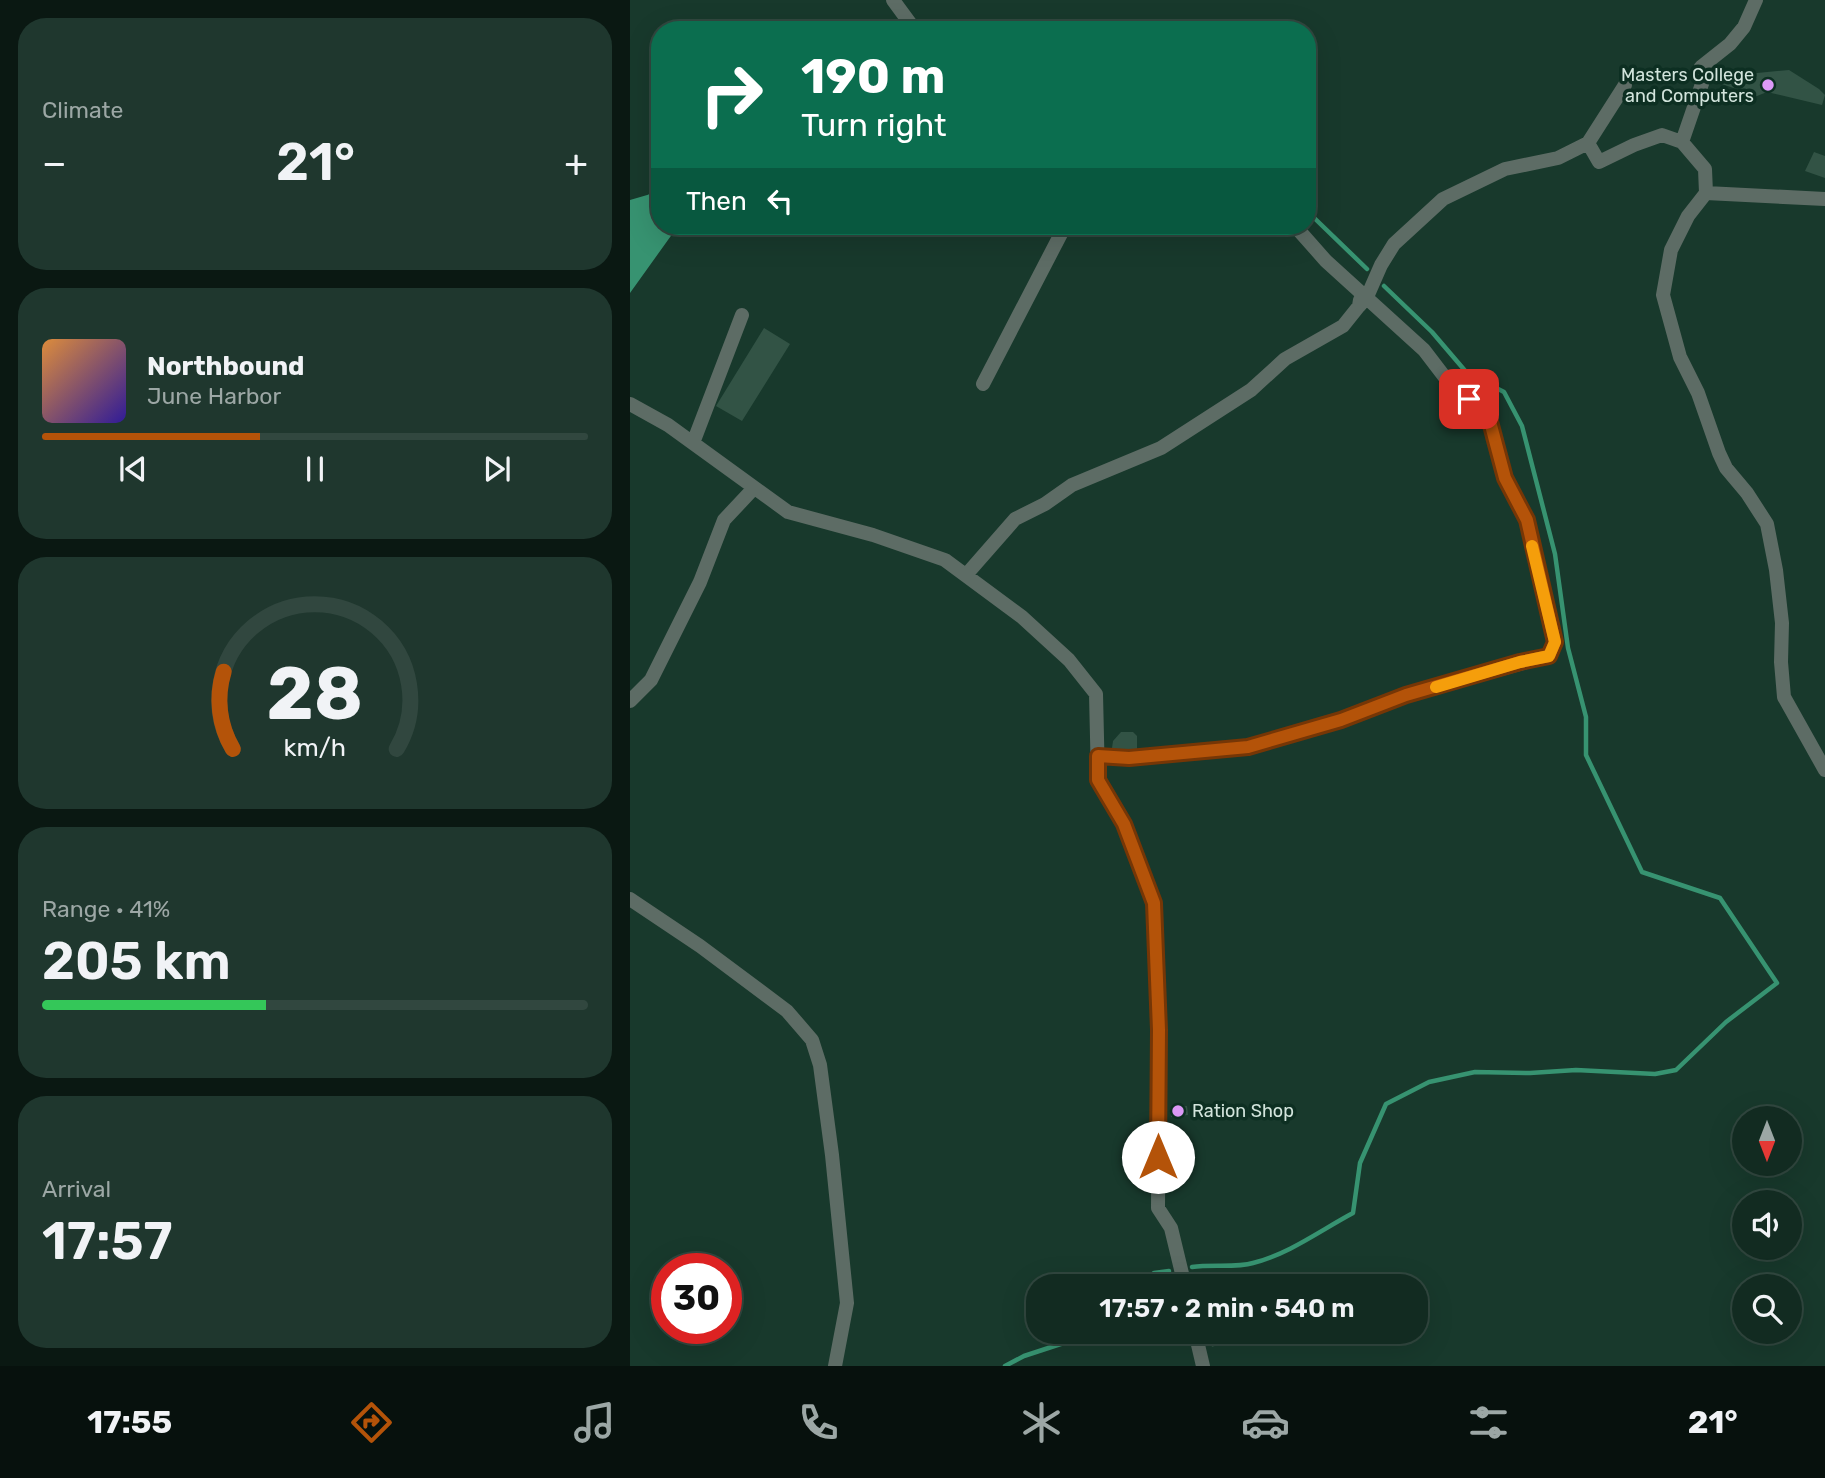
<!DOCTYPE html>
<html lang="en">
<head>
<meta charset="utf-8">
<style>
  body { margin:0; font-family:Rubik,sans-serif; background:#1f372e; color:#f1f3f6; height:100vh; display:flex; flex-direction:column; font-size:26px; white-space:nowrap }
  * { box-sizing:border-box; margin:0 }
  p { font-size:23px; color:#9ca7a5 }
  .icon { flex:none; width:38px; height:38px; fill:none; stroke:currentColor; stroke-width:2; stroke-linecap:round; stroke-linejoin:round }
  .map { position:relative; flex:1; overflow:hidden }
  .sheet { display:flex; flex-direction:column; gap:18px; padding:18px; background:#0a1812; width:630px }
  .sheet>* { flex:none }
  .banner { position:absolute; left:21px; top:21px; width:665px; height:214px; border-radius:28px; box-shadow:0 7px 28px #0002,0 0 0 2px #31473f; background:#0b6e4f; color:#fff; overflow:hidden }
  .needle { width:46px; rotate:180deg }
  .fabs { position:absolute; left:1102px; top:1106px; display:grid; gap:14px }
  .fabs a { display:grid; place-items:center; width:70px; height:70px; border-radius:50%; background:#122b21; box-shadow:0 7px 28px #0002,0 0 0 2px #31473f; font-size:35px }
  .speed { position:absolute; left:21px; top:1253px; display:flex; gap:14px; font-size:35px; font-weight:700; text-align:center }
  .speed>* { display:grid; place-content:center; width:91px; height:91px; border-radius:50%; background:#122b21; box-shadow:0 7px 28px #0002,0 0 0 2px #31473f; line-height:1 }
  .speed .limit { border:10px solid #d22; background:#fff; color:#111 }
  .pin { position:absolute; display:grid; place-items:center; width:60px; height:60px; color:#fff; margin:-30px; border-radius:14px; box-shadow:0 4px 10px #0006 }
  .me { position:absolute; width:77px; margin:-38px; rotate:0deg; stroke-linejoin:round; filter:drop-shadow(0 0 5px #0008) }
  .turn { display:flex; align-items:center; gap:24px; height:147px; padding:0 35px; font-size:32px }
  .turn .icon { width:91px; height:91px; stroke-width:2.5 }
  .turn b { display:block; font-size:49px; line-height:60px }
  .then { display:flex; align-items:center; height:66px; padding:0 35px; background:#0003; gap:14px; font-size:26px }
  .big { font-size:52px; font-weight:600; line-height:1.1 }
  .sheet .widget { flex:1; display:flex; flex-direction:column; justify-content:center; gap:10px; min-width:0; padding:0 24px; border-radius:28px; background:#1f372e }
  .sheet .dial { align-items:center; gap:0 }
  .dial svg { height:182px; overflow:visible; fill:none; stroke:#31473f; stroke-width:7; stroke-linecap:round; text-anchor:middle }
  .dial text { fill:#f1f3f6; stroke:none }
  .song { display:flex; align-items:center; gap:21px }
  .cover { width:84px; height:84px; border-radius:10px; background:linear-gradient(135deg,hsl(30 70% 55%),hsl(250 70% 35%)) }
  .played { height:7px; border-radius:4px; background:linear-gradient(90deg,#b45309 40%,#31473f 40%) }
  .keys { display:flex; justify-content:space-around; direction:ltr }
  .heat { display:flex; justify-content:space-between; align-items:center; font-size:38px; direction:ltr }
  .charge { height:10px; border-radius:5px; background:linear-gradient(90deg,#34c759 41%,#31473f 0) }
  .trip { position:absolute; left:396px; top:1274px; width:402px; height:70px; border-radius:28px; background:#122b21; box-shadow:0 7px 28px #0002,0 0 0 2px #31473f; font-weight:600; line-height:70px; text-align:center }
  .menu { display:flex; height:112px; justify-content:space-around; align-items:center; background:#07110d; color:#9ca7a5 }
  .menu .icon { width:49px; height:49px }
  .menu .on { color:#b45309 }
  .menu b { font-size:32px; color:#f1f3f6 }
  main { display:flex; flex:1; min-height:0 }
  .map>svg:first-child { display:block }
</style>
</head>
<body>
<main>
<section class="sheet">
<div class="widget"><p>Climate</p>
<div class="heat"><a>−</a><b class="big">21°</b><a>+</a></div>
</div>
<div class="widget">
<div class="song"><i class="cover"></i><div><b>Northbound</b><p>June Harbor</p></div></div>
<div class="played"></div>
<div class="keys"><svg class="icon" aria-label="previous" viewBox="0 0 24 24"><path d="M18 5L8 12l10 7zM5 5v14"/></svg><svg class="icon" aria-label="pause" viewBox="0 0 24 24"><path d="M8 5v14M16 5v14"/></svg><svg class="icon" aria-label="next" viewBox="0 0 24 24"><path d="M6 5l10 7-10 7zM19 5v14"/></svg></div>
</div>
<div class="widget dial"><svg viewBox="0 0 100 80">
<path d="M14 69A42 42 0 1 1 86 69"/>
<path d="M14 69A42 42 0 0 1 10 35" stroke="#b45309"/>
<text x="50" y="56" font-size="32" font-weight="700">28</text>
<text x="50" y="72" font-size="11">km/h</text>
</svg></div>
<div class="widget"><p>Range · 41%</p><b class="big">205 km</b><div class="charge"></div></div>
<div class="widget"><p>Arrival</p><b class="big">17:57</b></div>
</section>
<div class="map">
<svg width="1195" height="1366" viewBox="0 0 1195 1366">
  <rect width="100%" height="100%" fill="#18392c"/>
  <path fill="#379371" d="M24,193L30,197V226H48L0,293V200Z"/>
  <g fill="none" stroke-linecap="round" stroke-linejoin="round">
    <path stroke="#379371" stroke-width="4.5" d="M21,195L30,186
      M677,211L737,269
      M562,1267C582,1264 606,1268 623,1263C659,1254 691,1230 723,1213L730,1163L756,1104L799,1082L845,1072L900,1073L946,1070L1025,1074L1046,1070L1096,1022L1147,983L1090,898L1012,872L956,755V717L938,648L925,554L892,426L874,392L837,373L802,332L754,286
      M510,1286L524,1273L539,1271
      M375,1366L394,1356L452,1337L458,1332"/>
  </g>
  <path fill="#325345" d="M1159,70L1189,89L1195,95L1192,105L1137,92L1127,96L1083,81L1082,74L1096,72L1117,74Z
    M1184,152L1195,156V178L1175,171Z
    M134,328L160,344L112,421L86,406Z
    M491,732H503L507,736V754L489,755L482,748L483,741Z
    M557,1106L558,1115L541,1117L540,1108Z
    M577,1332H592L596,1342L582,1347Z"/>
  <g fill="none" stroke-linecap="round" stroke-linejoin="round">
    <path stroke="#5d6c65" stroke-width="14" d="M263,0L285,30
      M1052,142L1074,78L1071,67L1100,44L1114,27L1126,0
      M958,143L995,85
      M1076,193L1195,199
      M729,306L737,297L751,265L764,244L813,199L875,169L928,158L958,143L969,162L1004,145L1032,135L1052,142L1075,169L1076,193L1058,216L1041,250L1033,295L1050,357L1068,393L1089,453L1096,468L1117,493L1137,524L1146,570L1152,623L1151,662L1154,697L1195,770
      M353,384L435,226
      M0,404L38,425L158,512L243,535L315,560L392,617L439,660L466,694L468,780L494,824L524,903L529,1030L528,1208L541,1228L555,1286
      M63,443L112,315
      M336,575L385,519L415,504L442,485L531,448L621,390L655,359L713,326L729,306L730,300
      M0,701L21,680L70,582L94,520L124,488
      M468,756L499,758L618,747L711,720L776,695L919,656L925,642L897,520L875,478L858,414L820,384L794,350L696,261L665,226
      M0,899L70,946L157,1011L182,1040L190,1065L202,1155L217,1303L205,1366
      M565,1332L573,1366"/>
  </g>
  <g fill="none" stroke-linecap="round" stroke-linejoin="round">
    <g stroke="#753606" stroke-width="18">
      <path id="route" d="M528,1157L529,1030L524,903L494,824L468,780V756L499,758L618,747L711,720L776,695L890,662L919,656L925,642L897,520L875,478L858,414L839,399"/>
    </g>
    <use href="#route" stroke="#b45309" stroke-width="12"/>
    <path stroke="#f59e0b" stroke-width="12" d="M806,687L890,662L919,656L925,642L902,546"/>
  </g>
  <g fill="#db99f6" stroke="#0d2f22" stroke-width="2.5">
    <circle cx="1138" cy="85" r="7"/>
    <circle cx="548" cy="1111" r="7"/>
  </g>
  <g text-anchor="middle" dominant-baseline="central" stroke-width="7" stroke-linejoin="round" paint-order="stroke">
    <g font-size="18" fill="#d2e4dc" stroke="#0d2f22" text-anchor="end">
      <text x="1124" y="75">Masters College<tspan x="1124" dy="21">and Computers</tspan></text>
      <text x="562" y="1111" text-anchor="start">Ration Shop</text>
    </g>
  </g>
</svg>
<div class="fabs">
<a><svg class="needle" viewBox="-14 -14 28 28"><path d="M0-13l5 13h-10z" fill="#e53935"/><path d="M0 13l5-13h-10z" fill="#9ca7a5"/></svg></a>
<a><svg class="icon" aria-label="sound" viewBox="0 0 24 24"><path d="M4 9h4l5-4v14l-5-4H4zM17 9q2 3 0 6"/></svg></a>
<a><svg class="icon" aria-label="search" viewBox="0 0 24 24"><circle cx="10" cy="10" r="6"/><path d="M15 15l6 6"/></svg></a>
</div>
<div class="speed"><div class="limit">30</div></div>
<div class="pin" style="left:839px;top:399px;background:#d93025"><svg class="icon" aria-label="arrive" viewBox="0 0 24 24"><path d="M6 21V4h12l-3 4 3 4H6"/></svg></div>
<svg class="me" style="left:528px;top:1157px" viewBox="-20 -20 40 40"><circle r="19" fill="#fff"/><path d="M0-13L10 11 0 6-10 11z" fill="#b45309"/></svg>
<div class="trip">17:57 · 2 min · 540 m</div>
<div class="banner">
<div class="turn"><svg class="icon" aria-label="right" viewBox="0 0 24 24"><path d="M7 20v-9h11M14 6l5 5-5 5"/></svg><div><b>190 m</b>Turn right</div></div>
<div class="then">Then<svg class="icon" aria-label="left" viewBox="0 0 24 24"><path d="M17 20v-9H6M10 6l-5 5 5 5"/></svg></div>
</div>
</div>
</main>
<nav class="menu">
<b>17:55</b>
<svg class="icon on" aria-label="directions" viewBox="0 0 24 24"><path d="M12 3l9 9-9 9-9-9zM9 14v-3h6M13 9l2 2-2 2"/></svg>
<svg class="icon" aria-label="music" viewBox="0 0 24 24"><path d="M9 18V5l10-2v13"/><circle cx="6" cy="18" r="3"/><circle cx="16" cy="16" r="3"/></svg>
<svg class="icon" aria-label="phone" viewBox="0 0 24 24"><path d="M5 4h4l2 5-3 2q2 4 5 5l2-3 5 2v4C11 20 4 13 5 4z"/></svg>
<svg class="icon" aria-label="climate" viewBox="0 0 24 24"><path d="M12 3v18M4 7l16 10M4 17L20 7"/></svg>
<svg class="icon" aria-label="car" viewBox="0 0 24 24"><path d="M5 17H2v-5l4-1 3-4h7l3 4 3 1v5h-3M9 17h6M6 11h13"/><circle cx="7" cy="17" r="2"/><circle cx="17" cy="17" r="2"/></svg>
<svg class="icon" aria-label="filters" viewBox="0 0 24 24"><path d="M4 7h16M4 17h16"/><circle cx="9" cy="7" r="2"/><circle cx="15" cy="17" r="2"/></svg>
<b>21°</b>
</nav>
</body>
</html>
